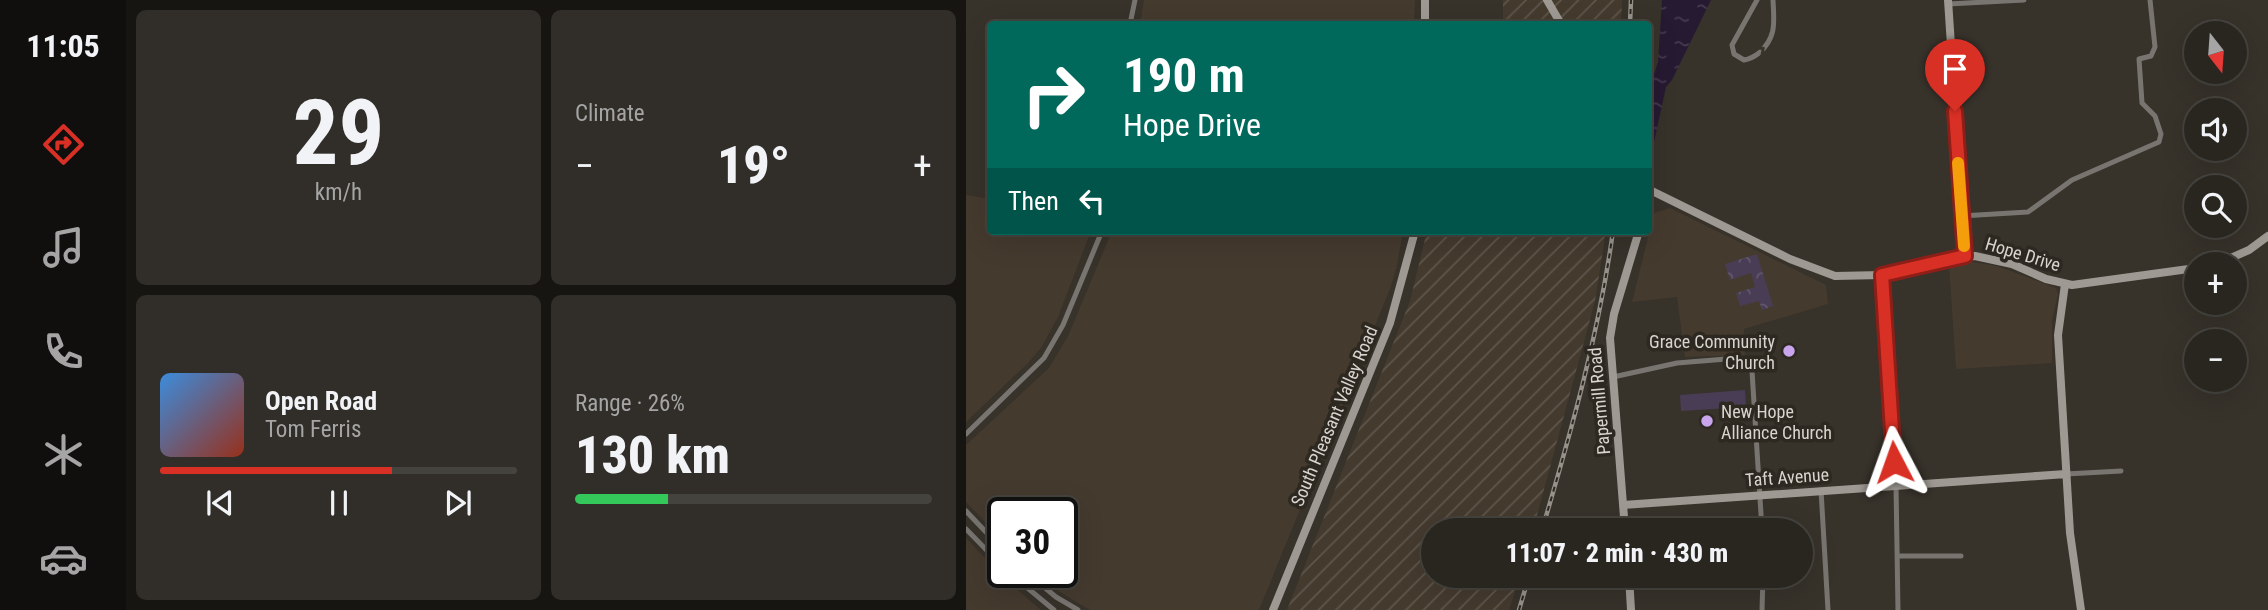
<!DOCTYPE html>
<html lang="en">
<head>
<meta charset="utf-8">
<style>
  body { margin:0; font-family:"Roboto Condensed",sans-serif; background:#312e29; color:#f1f3f6; height:100vh; display:flex; flex-direction:column; font-size:26px; white-space:nowrap }
  * { box-sizing:border-box; margin:0 }
  p { font-size:23px; color:#a5a5a5 }
  .icon { flex:none; width:38px; height:38px; fill:none; stroke:currentColor; stroke-width:2; stroke-linecap:round; stroke-linejoin:round }
  .map { position:relative; flex:1; overflow:hidden }
  .details { display:flex; flex-direction:column; gap:10px; padding:10px; background:#171512; width:840px }
  .details>* { flex:none }
  .banner { position:absolute; left:21px; top:21px; width:665px; height:214px; border-radius:7px; box-shadow:0 7px 28px #0002,0 0 0 2px #45433e; background:#00695c; color:#fff; overflow:hidden }
  .needle { width:46px; rotate:163deg }
  .fabs { position:absolute; left:1218px; top:21px; display:grid; gap:14px }
  .fabs a { display:grid; place-items:center; width:63px; height:63px; border-radius:50%; background:#292620; box-shadow:0 7px 28px #0002,0 0 0 2px #45433e; font-size:35px }
  .speed { position:absolute; left:21px; top:497px; display:flex; gap:14px; font-size:35px; font-weight:700; text-align:center }
  .speed>* { display:grid; place-content:center; width:91px; height:91px; border-radius:50%; background:#292620; box-shadow:0 7px 28px #0002,0 0 0 2px #45433e; line-height:1 }
  .speed .limit { border:4px solid #111; border-radius:10px; background:#fff; color:#111 }
  .pin { position:absolute; display:grid; place-items:center; width:60px; height:60px; color:#fff; margin:-72px -30px; border-radius:50% 50% 50% 0; rotate:-45deg; box-shadow:0 0 7px #0007 }
  .pin .icon { rotate:45deg }
  .me { position:absolute; width:77px; margin:-38px; rotate:356deg; stroke-linejoin:round; filter:drop-shadow(0 0 5px #0008) }
  .turn { display:flex; align-items:center; gap:24px; height:147px; padding:0 21px; font-size:32px }
  .turn .icon { width:91px; height:91px; stroke-width:2.5 }
  .turn b { display:block; font-size:49px; line-height:60px }
  .then { display:flex; align-items:center; height:66px; padding:0 21px; background:#0003; gap:14px; font-size:26px }
  .big { font-size:52px; font-weight:800; line-height:1.1 }
  .details .card { flex:1; display:flex; flex-direction:column; justify-content:center; gap:10px; min-width:0; padding:0 24px; border-radius:10px; background:#312e29 }
  .details .dial { align-items:center; gap:0 }
  .dial b { font-size:91px; line-height:1 }
  .song { display:flex; align-items:center; gap:21px }
  .cover { width:84px; height:84px; border-radius:10px; background:linear-gradient(135deg,hsl(210 70% 55%),hsl(10 70% 35%)) }
  .played { height:7px; border-radius:4px; background:linear-gradient(90deg,#d93025 65%,#45433e 65%) }
  .keys { display:flex; justify-content:space-around; direction:ltr }
  .heat { display:flex; justify-content:space-between; align-items:center; font-size:38px; direction:ltr }
  .charge { height:10px; border-radius:5px; background:linear-gradient(90deg,#34c759 26%,#45433e 0) }
  .details .tiles { flex:1; display:grid; gap:10px; grid-template-columns:repeat(2,1fr) }
  .trip { position:absolute; left:455px; top:518px; width:392px; height:70px; border-radius:35px; background:#292620; box-shadow:0 7px 28px #0002,0 0 0 2px #45433e; font-weight:800; line-height:70px; text-align:center }
  main { display:flex; flex:1; min-height:0 }
  .tabs { display:flex; flex-direction:column; width:126px; justify-content:space-around; align-items:center; background:#100f0d; color:#a5a5a5 }
  .tabs .icon { width:49px; height:49px }
  .tabs .current { color:#d93025 }
  .tabs b { font-size:32px; color:#f1f3f6 }
  .map>svg:first-child { display:block }
</style>
</head>
<body>
<main>
<nav class="tabs">
<b>11:05</b>
<svg class="icon current" aria-label="directions" viewBox="0 0 24 24"><path d="M12 3l9 9-9 9-9-9zM9 14v-3h6M13 9l2 2-2 2"/></svg>
<svg class="icon" aria-label="music" viewBox="0 0 24 24"><path d="M9 18V5l10-2v13"/><circle cx="6" cy="18" r="3"/><circle cx="16" cy="16" r="3"/></svg>
<svg class="icon" aria-label="phone" viewBox="0 0 24 24"><path d="M5 4h4l2 5-3 2q2 4 5 5l2-3 5 2v4C11 20 4 13 5 4z"/></svg>
<svg class="icon" aria-label="climate" viewBox="0 0 24 24"><path d="M12 3v18M4 7l16 10M4 17L20 7"/></svg>
<svg class="icon" aria-label="car" viewBox="0 0 24 24"><path d="M5 17H2v-5l4-1 3-4h7l3 4 3 1v5h-3M9 17h6M6 11h13"/><circle cx="7" cy="17" r="2"/><circle cx="17" cy="17" r="2"/></svg>
</nav>
<section class="details">
<div class="tiles">
<div class="card dial"><b>29</b><p>km/h</p></div>
<div class="card"><p>Climate</p>
<div class="heat"><a>−</a><b class="big">19°</b><a>+</a></div>
</div>
<div class="card">
<div class="song"><i class="cover"></i><div><b>Open Road</b><p>Tom Ferris</p></div></div>
<div class="played"></div>
<div class="keys"><svg class="icon" aria-label="previous" viewBox="0 0 24 24"><path d="M18 5L8 12l10 7zM5 5v14"/></svg><svg class="icon" aria-label="pause" viewBox="0 0 24 24"><path d="M8 5v14M16 5v14"/></svg><svg class="icon" aria-label="next" viewBox="0 0 24 24"><path d="M6 5l10 7-10 7zM19 5v14"/></svg></div>
</div>
<div class="card"><p>Range · 26%</p><b class="big">130 km</b><div class="charge"></div></div>
</div>
</section>
<div class="map">
<svg width="1302" height="610" viewBox="0 0 1302 610">
  <defs>
    <pattern id="industrial-furrows" width="10" height="10" patternUnits="userSpaceOnUse" patternTransform="scale(1.75)"><rect width="10" height="10" fill="#453a2e"/><path d="M-1 1l2-2M0 10L10 0M9 11l2-2" fill="none" stroke="#5f564b"/></pattern>
    <pattern id="park-crowns" width="20" height="18" patternUnits="userSpaceOnUse" patternTransform="scale(1.75)"><rect width="20" height="18" fill="#493d55"/><path d="M2 6a3 3 0 1 1 6 0M12 15a3 3 0 1 1 6 0" fill="none" stroke="#62586c"/></pattern>
    <pattern id="water-ripples" width="26" height="14" patternUnits="userSpaceOnUse" patternTransform="scale(1.75)"><rect width="26" height="14" fill="#261a32"/><path d="M2 4q2-2 4 0t4 0M15 11q2-2 4 0t4 0" fill="none" stroke="#453a4f"/></pattern>
  </defs>
  <rect width="100%" height="100%" fill="#37322a"/>
  <path fill="#453a2e" d="M178,0H449L448,24H174Z
    M0,195L24,199V231H125L92,317L75,348L62,363L0,422Z
    M704,208L860,285L862,304L778,329L779,355L719,357L711,297L666,302L688,213Z
    M146,231H437L431,266L424,289L293,610H124L97,594L67,572H96V513H37V541L0,502V445L83,368L102,336Z
    M1001,261L1031,266L1090,288L1092,294L1086,321V363L990,369L983,264Z
    M0,538L38,578L75,610H0Z"/>
  <path fill="url(#industrial-furrows)" d="M537,0H656L655,24H537Z
    M461,231H640L629,301L567,530H467V576H554L543,610H321L444,301Z"/>
  <path fill="#493d55" d="M779,390L780,407L715,411L714,395Z"/>
  <path fill="url(#park-crowns)" d="M791,254L807,306L796,310L793,301L774,306L770,293L789,287L785,273L764,280L759,264Z"/>
  <path fill="url(#water-ripples)" d="M696,0H745L706,80L700,87L684,161L683,130L688,74L692,62Z"/>
  <g fill="none" stroke-linecap="round" stroke-linejoin="round">
    <path stroke="#787571" stroke-width="5" d="M791,0L766,45L768,54L778,60C785,59 788,57 793,53C811,37 808,22 807,0
      M982,4L1058,0
      M164,24L169,0
      M995,216L1062,212L1106,180L1193,142L1195,134L1189,116L1176,103L1173,59L1185,56L1189,47L1184,0
      M916,275L930,485L932,610
      M647,377L711,363L773,358L781,361L786,371L796,530
      M0,434L78,358L97,325L136,231
      M1100,474L1155,471
      M855,490L862,610
      M0,511L37,550
      M0,529L37,567
      M932,556H995
      M42,572L88,610
      M60,572L90,597L112,610
      M796,610L797,576"/>
    <path stroke="#9e9993" stroke-width="8" d="M459,0V24
      M581,0L595,24
      M982,0L999,256
      M682,189L824,259L869,276L916,275L984,258L1009,256L1046,264L1080,279L1106,285L1230,268
      M1251,264L1283,250L1302,236
      M1099,284L1092,335L1104,533L1115,610
      M657,505L1100,474
      M659,530L644,338L648,314L673,231
      M663,576L665,610
      M307,610L424,323L449,231"/>
    <g stroke="#96918b" stroke-width="4.5">
      <path id="rail" d="M664,24L665,0
        M576,530C605,432 633,333 647,231
        M553,610L563,576"/>
    </g>
    <use href="#rail" stroke="#2d2820" stroke-width="2" stroke-dasharray="5" stroke-linecap="butt"/>
  </g>
  <defs><path id="oneway-chevron" d="M-2-3.5L2.5 0L-2 3.5" fill="none" stroke-width="1.6" stroke-linecap="round" stroke-linejoin="round" transform="scale(1.75)"/></defs>
  <use stroke="#38342c" href="#oneway-chevron" transform="translate(794 51) rotate(-41)"/>
  <g fill="none" stroke-linecap="round" stroke-linejoin="round">
    <g stroke="#8d1f18" stroke-width="18">
      <path id="route" d="M928,462L916,275L999,256L989,111"/>
    </g>
    <use href="#route" stroke="#d93025" stroke-width="12"/>
    <path stroke="#f59e0b" stroke-width="12" d="M992,163L998,246"/>
  </g>
  <g fill="#c9a5ee" stroke="#2d2820" stroke-width="2.5">
    <circle cx="823" cy="351" r="7"/>
    <circle cx="741" cy="421" r="7"/>
  </g>
  <g text-anchor="middle" dominant-baseline="central" stroke-width="7" stroke-linejoin="round" paint-order="stroke">
    <g font-size="18" fill="#d8d4cf" stroke="#2d2820">
      <text transform="translate(1057 254) rotate(17)">Hope Drive</text>
      <text transform="translate(633 401) rotate(-95)">Papermill Road</text>
      <text transform="translate(368 416) rotate(-67)">South Pleasant Valley Road</text>
      <text transform="translate(821 477) rotate(-4)">Taft Avenue</text>
    </g>
    <g font-size="18" fill="#d8d4cf" stroke="#2d2820" text-anchor="end">
      <text x="809" y="341">Grace Community<tspan x="809" dy="21">Church</tspan></text>
      <text x="755" y="411" text-anchor="start">New Hope<tspan x="755" dy="21">Alliance Church</tspan></text>
    </g>
  </g>
</svg>
<div class="fabs">
<a><svg class="needle" viewBox="-14 -14 28 28"><path d="M0-13l5 13h-10z" fill="#e53935"/><path d="M0 13l5-13h-10z" fill="#a5a5a5"/></svg></a>
<a><svg class="icon" aria-label="sound" viewBox="0 0 24 24"><path d="M4 9h4l5-4v14l-5-4H4zM17 9q2 3 0 6"/></svg></a>
<a><svg class="icon" aria-label="search" viewBox="0 0 24 24"><circle cx="10" cy="10" r="6"/><path d="M15 15l6 6"/></svg></a>
<a>+</a>
<a>−</a>
</div>
<div class="speed"><div class="limit">30</div></div>
<div class="pin" style="left:989px;top:111px;background:#d93025"><svg class="icon" aria-label="arrive" viewBox="0 0 24 24"><path d="M6 21V4h12l-3 4 3 4H6"/></svg></div>
<svg class="me" style="left:928px;top:462px" viewBox="-20 -20 40 40"><path d="M0-17L14 15 0 8-14 15z" fill="#d93025" stroke="#fff" stroke-width="4"/></svg>
<div class="trip">11:07 · 2 min · 430 m</div>
<div class="banner">
<div class="turn"><svg class="icon" aria-label="right" viewBox="0 0 24 24"><path d="M7 20v-9h11M14 6l5 5-5 5"/></svg><div><b>190 m</b>Hope Drive</div></div>
<div class="then">Then<svg class="icon" aria-label="left" viewBox="0 0 24 24"><path d="M17 20v-9H6M10 6l-5 5 5 5"/></svg></div>
</div>
</div>
</main>
</body>
</html>
